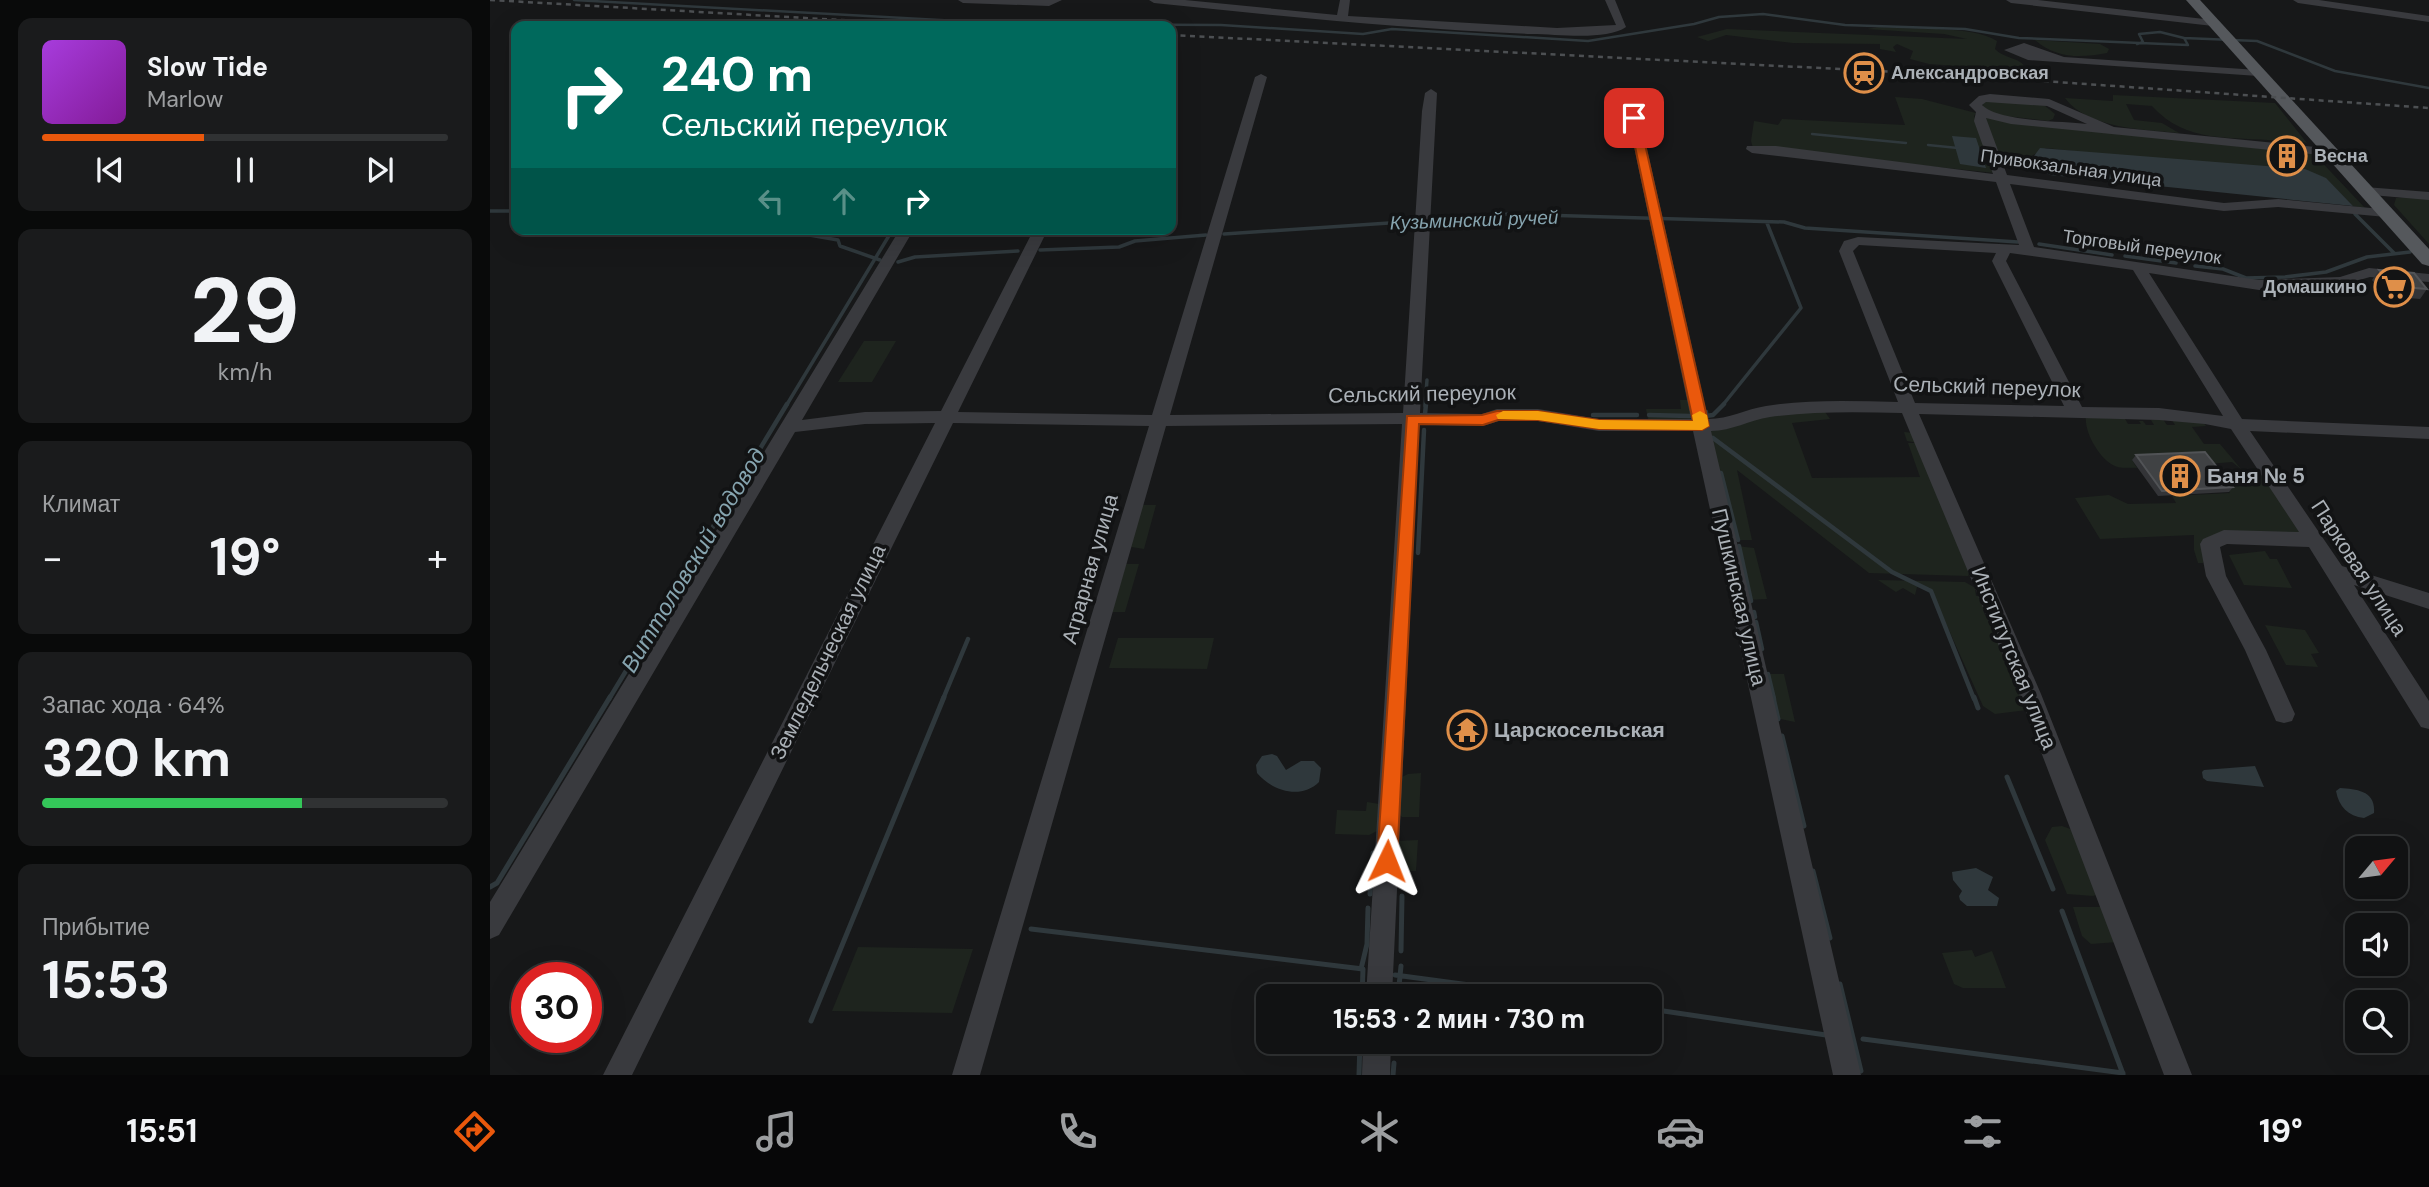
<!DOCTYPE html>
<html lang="ru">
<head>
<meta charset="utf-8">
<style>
  body { margin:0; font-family:"DM Sans",sans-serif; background:#1a1b1c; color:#f1f3f6; height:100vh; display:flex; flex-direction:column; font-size:26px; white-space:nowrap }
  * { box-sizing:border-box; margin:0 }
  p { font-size:23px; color:#9c9ea0 }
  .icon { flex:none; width:38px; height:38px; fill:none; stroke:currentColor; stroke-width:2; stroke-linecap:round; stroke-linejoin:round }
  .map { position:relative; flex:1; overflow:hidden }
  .details { display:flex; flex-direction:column; gap:18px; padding:18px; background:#090a0a; width:490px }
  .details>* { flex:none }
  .banner { position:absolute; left:21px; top:21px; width:665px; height:214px; border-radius:14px; box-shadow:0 7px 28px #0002,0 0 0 2px #303233; background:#00695c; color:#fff; overflow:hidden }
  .needle { width:46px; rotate:61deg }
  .tools { position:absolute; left:1855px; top:836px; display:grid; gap:14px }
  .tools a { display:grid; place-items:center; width:63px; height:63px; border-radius:14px; background:#111213; box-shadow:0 7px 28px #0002,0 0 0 2px #303233; font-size:35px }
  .speed { position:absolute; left:21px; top:962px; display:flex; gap:14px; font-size:35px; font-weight:700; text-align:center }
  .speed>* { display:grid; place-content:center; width:91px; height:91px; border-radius:50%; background:#111213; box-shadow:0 7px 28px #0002,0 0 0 2px #303233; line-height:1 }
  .speed .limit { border:10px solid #d22; background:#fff; color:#111 }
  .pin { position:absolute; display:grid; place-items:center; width:60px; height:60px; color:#fff; margin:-30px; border-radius:14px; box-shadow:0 4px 10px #0006 }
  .me { position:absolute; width:77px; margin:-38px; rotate:2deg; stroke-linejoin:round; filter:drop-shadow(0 0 5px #0008) }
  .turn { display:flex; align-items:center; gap:24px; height:147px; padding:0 35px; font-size:32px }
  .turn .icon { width:91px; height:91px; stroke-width:2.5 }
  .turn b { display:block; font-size:49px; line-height:60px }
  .lanes { display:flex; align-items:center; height:66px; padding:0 35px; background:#0003; justify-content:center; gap:35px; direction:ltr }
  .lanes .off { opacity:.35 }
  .big { font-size:52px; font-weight:700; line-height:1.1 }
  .details .card { flex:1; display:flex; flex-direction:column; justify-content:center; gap:10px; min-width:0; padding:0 24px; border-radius:14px; background:#1a1b1c }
  .details .dial { align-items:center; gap:0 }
  .dial b { font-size:91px; line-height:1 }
  .song { display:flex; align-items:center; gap:21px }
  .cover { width:84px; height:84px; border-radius:10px; background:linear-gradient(135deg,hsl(280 70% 55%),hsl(290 70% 35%)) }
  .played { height:7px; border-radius:4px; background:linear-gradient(90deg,#ea580c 40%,#303233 40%) }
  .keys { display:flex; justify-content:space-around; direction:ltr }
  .heat { display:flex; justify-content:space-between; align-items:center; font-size:38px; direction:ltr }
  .charge { height:10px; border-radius:5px; background:linear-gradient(90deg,#34c759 64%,#303233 0) }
  .trip { position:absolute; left:766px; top:984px; width:406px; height:70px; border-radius:14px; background:#111213; box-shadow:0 7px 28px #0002,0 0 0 2px #303233; font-weight:700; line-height:70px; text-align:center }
  .dock { display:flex; height:112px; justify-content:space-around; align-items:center; background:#070708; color:#9c9ea0 }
  .dock .icon { width:49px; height:49px }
  .dock .current { color:#ea580c }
  .dock b { font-size:32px; color:#f1f3f6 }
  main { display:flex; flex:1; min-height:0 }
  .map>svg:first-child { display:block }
</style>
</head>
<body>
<main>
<section class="details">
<div class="card">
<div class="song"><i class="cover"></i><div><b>Slow Tide</b><p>Marlow</p></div></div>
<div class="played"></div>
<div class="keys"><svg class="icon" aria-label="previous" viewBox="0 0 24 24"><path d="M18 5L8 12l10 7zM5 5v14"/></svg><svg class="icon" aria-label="pause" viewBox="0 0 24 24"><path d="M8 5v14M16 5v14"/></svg><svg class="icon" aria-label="next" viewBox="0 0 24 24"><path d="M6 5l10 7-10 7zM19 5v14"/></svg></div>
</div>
<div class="card dial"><b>29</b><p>km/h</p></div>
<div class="card"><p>Климат</p>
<div class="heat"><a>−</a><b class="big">19°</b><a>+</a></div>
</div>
<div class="card"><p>Запас хода · 64%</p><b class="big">320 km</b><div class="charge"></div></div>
<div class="card"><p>Прибытие</p><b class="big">15:53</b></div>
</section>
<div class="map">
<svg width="1939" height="1075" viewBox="0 0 1939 1075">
  <rect width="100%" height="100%" fill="#171819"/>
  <path fill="#1e241e" d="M1390,27C1420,30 1483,25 1507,41L1505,49C1513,58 1530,58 1534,66L1523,70L1439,64L1420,59L1423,51L1407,44L1403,47L1406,52L1390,49V44L1303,43L1236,35L1218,41L1207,37L1237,29L1477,39L1454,34L1377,29Z
    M1545,40L1610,44L1619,49L1617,53C1591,58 1567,59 1545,40Z
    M1623,95L1785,103L1817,143L1801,139L1789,141C1741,136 1696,144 1662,106L1636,104L1644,120L1672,123L1689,133C1655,130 1596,128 1575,98L1623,101Z
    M1405,97L1432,99L1486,113L1484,116L1507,171L1505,173L1263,148L1261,141L1264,121L1288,125L1292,119L1415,125Z
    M1498,101L1554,105L1565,114L1563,119L1558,121L1507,115L1493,107V103Z
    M1493,117L1824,154L1875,208L1863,206L1848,191L1584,151L1556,148L1536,159L1509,156Z
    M1917,197L1939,199V244L1904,205L1906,198Z
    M374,341H406L382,382H348Z
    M1190,400H1199L1206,420L1158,419L1156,409H1191Z
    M1333,409L1340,419L1302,423L1322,478L1430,477L1418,443H1428L1417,441L1414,432L1425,433L1480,561L1482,569L1478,576L1379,573L1247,470L1262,540H1244L1239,537L1218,432L1285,413Z
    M1596,417L1635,419L1638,424H1651L1649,421H1653L1656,425H1664L1661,420L1672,418L1677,425H1685L1682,420H1712L1716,426L1702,427L1714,444H1730L1751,469L1742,462L1718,464L1712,456L1642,460L1647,468C1641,467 1631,469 1625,466C1610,460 1594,432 1596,417Z
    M1769,474L1775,476L1814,532L1729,534L1713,563H1708L1704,550V535L1610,539L1585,498L1619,495L1638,504L1686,503L1682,496L1740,493L1734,484L1758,482L1754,477Z
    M654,505H666L654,549L636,546L647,507Z
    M1246,546L1264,548L1277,599L1256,600Z
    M1775,551L1780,559H1787L1802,588L1754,585L1739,555Z
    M636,564H649L635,612H622Z
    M1388,580L1475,582L1489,590H1485L1486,596H1492L1497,610H1493L1495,615L1499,616L1517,662H1514L1515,665L1522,667L1537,710L1505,714L1493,706L1440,588L1427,587L1425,595L1413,588L1406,592Z
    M1775,625L1815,630L1829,653L1821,654L1828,667L1796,665Z
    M628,638H724L717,669L619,668Z
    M1276,674H1294L1305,722L1286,718Z
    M931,773L929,817H912L909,814L910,778L918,774Z
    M877,802L889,804V830L879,835L845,834L847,810L876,811Z
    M1572,826L1586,831L1611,893L1603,896L1577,894L1555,840L1562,827Z
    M928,840L926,871H910L905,868L907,841Z
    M1583,907H1616L1628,942L1601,944L1592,936Z
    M368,947L483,949L462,1013L342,1011Z
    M1482,950L1485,957L1502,951L1516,988H1473L1464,984L1452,953Z"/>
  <path fill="#2f383c" d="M1462,136L1486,138L1496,168L1470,164Z
    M1550,148L1815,169L1836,178L1863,206L1560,175L1530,159L1544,156Z
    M782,754L787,756L796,770L811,761H824L831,768L829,782C811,800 782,791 767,773L766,765L772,756Z
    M1765,766L1774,787L1717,781L1713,778L1712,772L1714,770Z
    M1850,788C1867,789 1886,791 1884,813L1874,818C1858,816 1849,807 1846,791Z
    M1486,868L1503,877L1498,890L1509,898L1507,906H1477L1470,900L1469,896L1472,891L1463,880L1462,872Z"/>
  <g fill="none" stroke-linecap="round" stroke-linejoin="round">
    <path stroke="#2f383c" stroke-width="2.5" d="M84,0L523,24L731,25L873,34L902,29L1098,41L1204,24L1229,17L1273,14L1355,25L1475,29L1529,38L1698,45L1694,38L1767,41L1845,71L1939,88
      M1647,44L1653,42L1649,34L1670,32L1694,38
      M1322,134L1416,143
      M1438,145L1468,148
      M1509,156L1530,159"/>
    <path stroke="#2f383c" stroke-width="3.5" d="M0,211H26
      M1865,214L1904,253
      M937,220L1020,214L1294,222L1315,228L1528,242
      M285,229L348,240L350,246L390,260
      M734,234L929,221
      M1549,244L1622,255
      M550,250L629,247L645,241L716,235
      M1635,256L1686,263
      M408,262L425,257L528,251
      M1705,266L1733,269L1756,278L1795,277L1836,272L1877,257L1920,252
      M296,406L403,229
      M935,406L937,380
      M1232,406L1311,308L1277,223"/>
    <path stroke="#2f383c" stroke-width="4.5" d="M1216,412V416L1223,415L1234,404
      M935,414L936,404
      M1103,415H1147
      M1159,415L1200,416
      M1223,438L1402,572L1441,591L1484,699
      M1231,473L1248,540
      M1249,546L1261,601
      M928,553L934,430
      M1264,612L1265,617
      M1266,622L1272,649
      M1278,674L1284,699
      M119,699L297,404
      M453,699L478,639"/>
    <path stroke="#2f383c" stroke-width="5" d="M1283,697L1288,719
      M1484,697L1488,708
      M1292,736L1314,826
      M1517,777L1563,889
      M1323,871L1340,938
      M0,887L7,883L120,697
      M880,894L883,853
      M1572,911L1633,1074
      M541,929L873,969L872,996
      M911,951L912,896
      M871,969L877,944L878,908
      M905,975L1061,996
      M1350,984L1371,1071
      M908,996L911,966
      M1160,1009L1336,1035
      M321,1021L454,697
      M1373,1039L1633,1073
      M869,1075L870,1041
      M903,1075L904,1063"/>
    <path fill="#393a3e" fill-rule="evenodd" d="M468,0H572L559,6L473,3Z
      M659,0H695L847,15L850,0H860L858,16L1067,28L1126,25L1115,0H1125L1136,27C1116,41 1067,34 1042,34C915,29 790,16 664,3Z
      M1516,0H1548L1723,20L1728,23L1723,26L1521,3Z
      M1803,0H1829L1939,16V22L1808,3Z
      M1534,43L1574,57L1768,70L1774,73L1768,76L1538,60L1514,50Z
      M771,74L777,77L680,415L913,413L932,111L935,93L941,89L947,93L930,413L992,414L1007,409H1048L1109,419H1201L1138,118L1140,115L1150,118L1218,419C1239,419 1256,409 1276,406C1320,399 1364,401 1408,402L1349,251L1354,241L1368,237L1529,245L1506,182L1262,153L1256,149L1257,146H1286L1503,174L1484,121L1486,112L1479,105L1489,96L1500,94L1559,99L1624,127L1845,149V155L1840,156L1521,124L1496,118L1517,175L1734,203L1788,199L1901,210L1903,213L1896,217L1788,207L1734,211L1520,184L1544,247L1769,280L1850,277L1879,268L1939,274V282L1880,277L1852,285L1769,290L1659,273L1752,419L1939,427V439L1760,431L1852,566L1939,593V609L1864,585L1939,701V729L1931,727L1819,547L1737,544L1730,547L1736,576L1776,650L1805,714L1802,721L1794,723L1786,721L1755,650L1716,576L1710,544L1713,539L1734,530L1809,532L1741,429L1715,424L1669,420L1429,414L1551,694L1702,1075H1674L1529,694L1412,413C1368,412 1324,411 1280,417C1259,420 1242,431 1221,431L1371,1075H1343L1203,431H1109L1048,421H1009L993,426L929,425L902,996H876L912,424L676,426L490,1075H462L659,426L463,423L142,1075H113L445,423L375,424L305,432L9,935L0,939V902L410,229H424L312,420L375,412L451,411L544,229H558L468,412L662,415L765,77ZM1496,102L1557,106L1597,124C1572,121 1509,122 1492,105ZM1369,245L1506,253L1502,261L1574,406L1425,403L1363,251ZM1520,253L1643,270L1733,416L1669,408L1592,407L1516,261Z
      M1875,187L1939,192V200L1870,194V188Z
      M873,1041H901L900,1075H872Z"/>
    <path fill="#55585c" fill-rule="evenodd" d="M1696,0H1710L1939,249V266L1932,264Z"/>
    <path stroke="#4c4f52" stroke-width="2.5" stroke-dasharray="5 4.5" stroke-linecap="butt" d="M0,0L456,26
      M445,24L494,26
      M681,35L1467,75L1939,108"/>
  </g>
  <path fill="#333437" d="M1889,270L1937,289L1930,299L1895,296L1882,280Z
    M1646,455L1743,487L1739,492L1668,496L1642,460Z"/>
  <path fill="#404244" stroke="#515356" stroke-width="2" d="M1889,270L1924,273L1937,289L1902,286Z
    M1715,452L1743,487L1672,491L1646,455Z"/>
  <path fill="#ea580c" stroke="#983908" stroke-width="2" d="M1144,115L1149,118L1219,426L1212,430L1109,429L1048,420H1008L993,425L929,424L907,861L904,868L897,871L890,868L887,861L917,416L992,415L1007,411H1048L1109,420L1203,421L1139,118Z"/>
  <path fill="#f59e0b" d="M1013,411H1048L1109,420L1203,421L1202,415L1210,411L1217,415L1219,426L1212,430L1109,429L1048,420L1008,419L1006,415Z"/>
  <defs>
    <g id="station-ring" transform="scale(2.0125)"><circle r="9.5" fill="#121314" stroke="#df8f49" stroke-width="1.5"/><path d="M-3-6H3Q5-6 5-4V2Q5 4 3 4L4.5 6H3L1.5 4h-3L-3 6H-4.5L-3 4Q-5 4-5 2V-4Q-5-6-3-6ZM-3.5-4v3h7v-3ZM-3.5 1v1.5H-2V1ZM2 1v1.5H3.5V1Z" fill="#df8f49"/></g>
    <g id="building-ring" transform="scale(2.0125)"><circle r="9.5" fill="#121314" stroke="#df8f49" stroke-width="1.5"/><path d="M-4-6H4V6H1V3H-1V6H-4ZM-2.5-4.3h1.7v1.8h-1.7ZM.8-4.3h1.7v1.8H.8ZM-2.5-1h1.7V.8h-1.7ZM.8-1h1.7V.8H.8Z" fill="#df8f49"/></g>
    <g id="supermarket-ring" transform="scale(2.0125)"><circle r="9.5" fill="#121314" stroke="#df8f49" stroke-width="1.5"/><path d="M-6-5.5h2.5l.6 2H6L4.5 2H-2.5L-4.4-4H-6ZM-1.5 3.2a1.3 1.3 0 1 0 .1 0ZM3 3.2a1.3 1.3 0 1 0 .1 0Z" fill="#df8f49"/></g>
    <g id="temple-ring" transform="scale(2.0125)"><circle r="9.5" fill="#121314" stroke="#df8f49" stroke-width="1.5"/><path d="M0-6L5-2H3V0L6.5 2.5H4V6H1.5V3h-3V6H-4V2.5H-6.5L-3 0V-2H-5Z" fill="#df8f49"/></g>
  </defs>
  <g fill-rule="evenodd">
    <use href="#station-ring" x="1374" y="73"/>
    <use href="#building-ring" x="1797" y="156"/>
    <use href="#supermarket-ring" x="1904" y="287"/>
    <use href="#building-ring" x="1690" y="476"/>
    <use href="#temple-ring" x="977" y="730"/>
  </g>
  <g text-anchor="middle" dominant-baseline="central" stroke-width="7" stroke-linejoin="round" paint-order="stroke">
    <g font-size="18" font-weight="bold" fill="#abb1b7" stroke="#121314" text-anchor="start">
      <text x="1401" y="73">Александровская</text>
      <text x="1824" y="156">Весна</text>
      <text x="1877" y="287" text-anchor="end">Домашкино</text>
    </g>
    <g font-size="18" fill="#abb1b7" stroke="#121314">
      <text transform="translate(1581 168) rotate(8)">Привокзальная улица</text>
      <text transform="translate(1652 247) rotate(8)">Торговый переулок</text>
    </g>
    <g font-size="19" font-style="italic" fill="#86a4af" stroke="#121314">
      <text transform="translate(984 220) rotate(-2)">Кузьминский ручей</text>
    </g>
    <g font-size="21" fill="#abb1b7" stroke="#121314">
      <text transform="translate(1497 387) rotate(2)">Сельский переулок</text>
      <text transform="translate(932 394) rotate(-1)">Сельский переулок</text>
      <text transform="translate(1869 568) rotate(57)">Парковая улица</text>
      <text transform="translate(600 569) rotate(-74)">Аграрная улица</text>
      <text transform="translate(1249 597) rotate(77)">Пушкинская улица</text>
      <text transform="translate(338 652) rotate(-64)">Земледельческая улица</text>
      <text transform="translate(1524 658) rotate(68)">Институтская улица</text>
    </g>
    <g font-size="21" font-weight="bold" fill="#abb1b7" stroke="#121314" text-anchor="start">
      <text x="1717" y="476">Баня № 5</text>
      <text x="1004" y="730">Царскосельская</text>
    </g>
    <g font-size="23" font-style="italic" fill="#86a4af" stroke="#121314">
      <text transform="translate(203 560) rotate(-59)">Виттоловский водовод</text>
    </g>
  </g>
</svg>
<div class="tools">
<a><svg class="needle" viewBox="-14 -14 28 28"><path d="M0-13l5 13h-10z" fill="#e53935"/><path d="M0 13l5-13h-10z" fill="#9c9ea0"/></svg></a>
<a><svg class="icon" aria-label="sound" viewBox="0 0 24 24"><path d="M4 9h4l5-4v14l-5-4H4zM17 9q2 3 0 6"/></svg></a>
<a><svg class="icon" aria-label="search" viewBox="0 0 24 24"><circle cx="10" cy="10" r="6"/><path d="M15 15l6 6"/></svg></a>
</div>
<div class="speed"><div class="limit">30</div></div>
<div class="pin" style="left:1144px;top:118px;background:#d93025"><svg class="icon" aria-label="arrive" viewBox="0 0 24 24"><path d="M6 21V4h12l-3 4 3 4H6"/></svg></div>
<svg class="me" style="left:897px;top:861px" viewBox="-20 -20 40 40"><path d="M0-17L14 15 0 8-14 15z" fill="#ea580c" stroke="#fff" stroke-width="4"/></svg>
<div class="trip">15:53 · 2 мин · 730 m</div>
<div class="banner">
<div class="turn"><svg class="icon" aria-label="right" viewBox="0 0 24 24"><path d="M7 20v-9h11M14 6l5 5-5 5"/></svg><div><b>240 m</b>Сельский переулок</div></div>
<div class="lanes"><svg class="icon off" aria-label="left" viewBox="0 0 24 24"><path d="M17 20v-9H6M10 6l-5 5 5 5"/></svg><svg class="icon off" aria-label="ahead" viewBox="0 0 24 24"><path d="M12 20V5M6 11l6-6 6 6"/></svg><svg class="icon" aria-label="right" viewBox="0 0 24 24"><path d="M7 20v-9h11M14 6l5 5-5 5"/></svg></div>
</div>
</div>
</main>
<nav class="dock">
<b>15:51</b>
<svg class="icon current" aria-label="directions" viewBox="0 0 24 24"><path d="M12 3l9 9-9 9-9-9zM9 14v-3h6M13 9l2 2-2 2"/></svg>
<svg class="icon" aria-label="music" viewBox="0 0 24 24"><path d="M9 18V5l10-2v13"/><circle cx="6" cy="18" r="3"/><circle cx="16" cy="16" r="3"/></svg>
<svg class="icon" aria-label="phone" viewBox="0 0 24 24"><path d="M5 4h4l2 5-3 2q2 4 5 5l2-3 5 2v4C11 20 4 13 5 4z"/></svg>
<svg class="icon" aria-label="climate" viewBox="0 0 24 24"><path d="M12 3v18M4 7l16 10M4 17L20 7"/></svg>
<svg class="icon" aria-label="car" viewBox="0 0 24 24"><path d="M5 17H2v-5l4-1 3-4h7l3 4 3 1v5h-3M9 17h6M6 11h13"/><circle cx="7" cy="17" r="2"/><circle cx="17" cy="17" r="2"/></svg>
<svg class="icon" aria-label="filters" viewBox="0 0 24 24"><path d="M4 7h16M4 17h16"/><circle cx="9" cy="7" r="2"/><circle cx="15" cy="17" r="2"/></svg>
<b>19°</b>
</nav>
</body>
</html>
